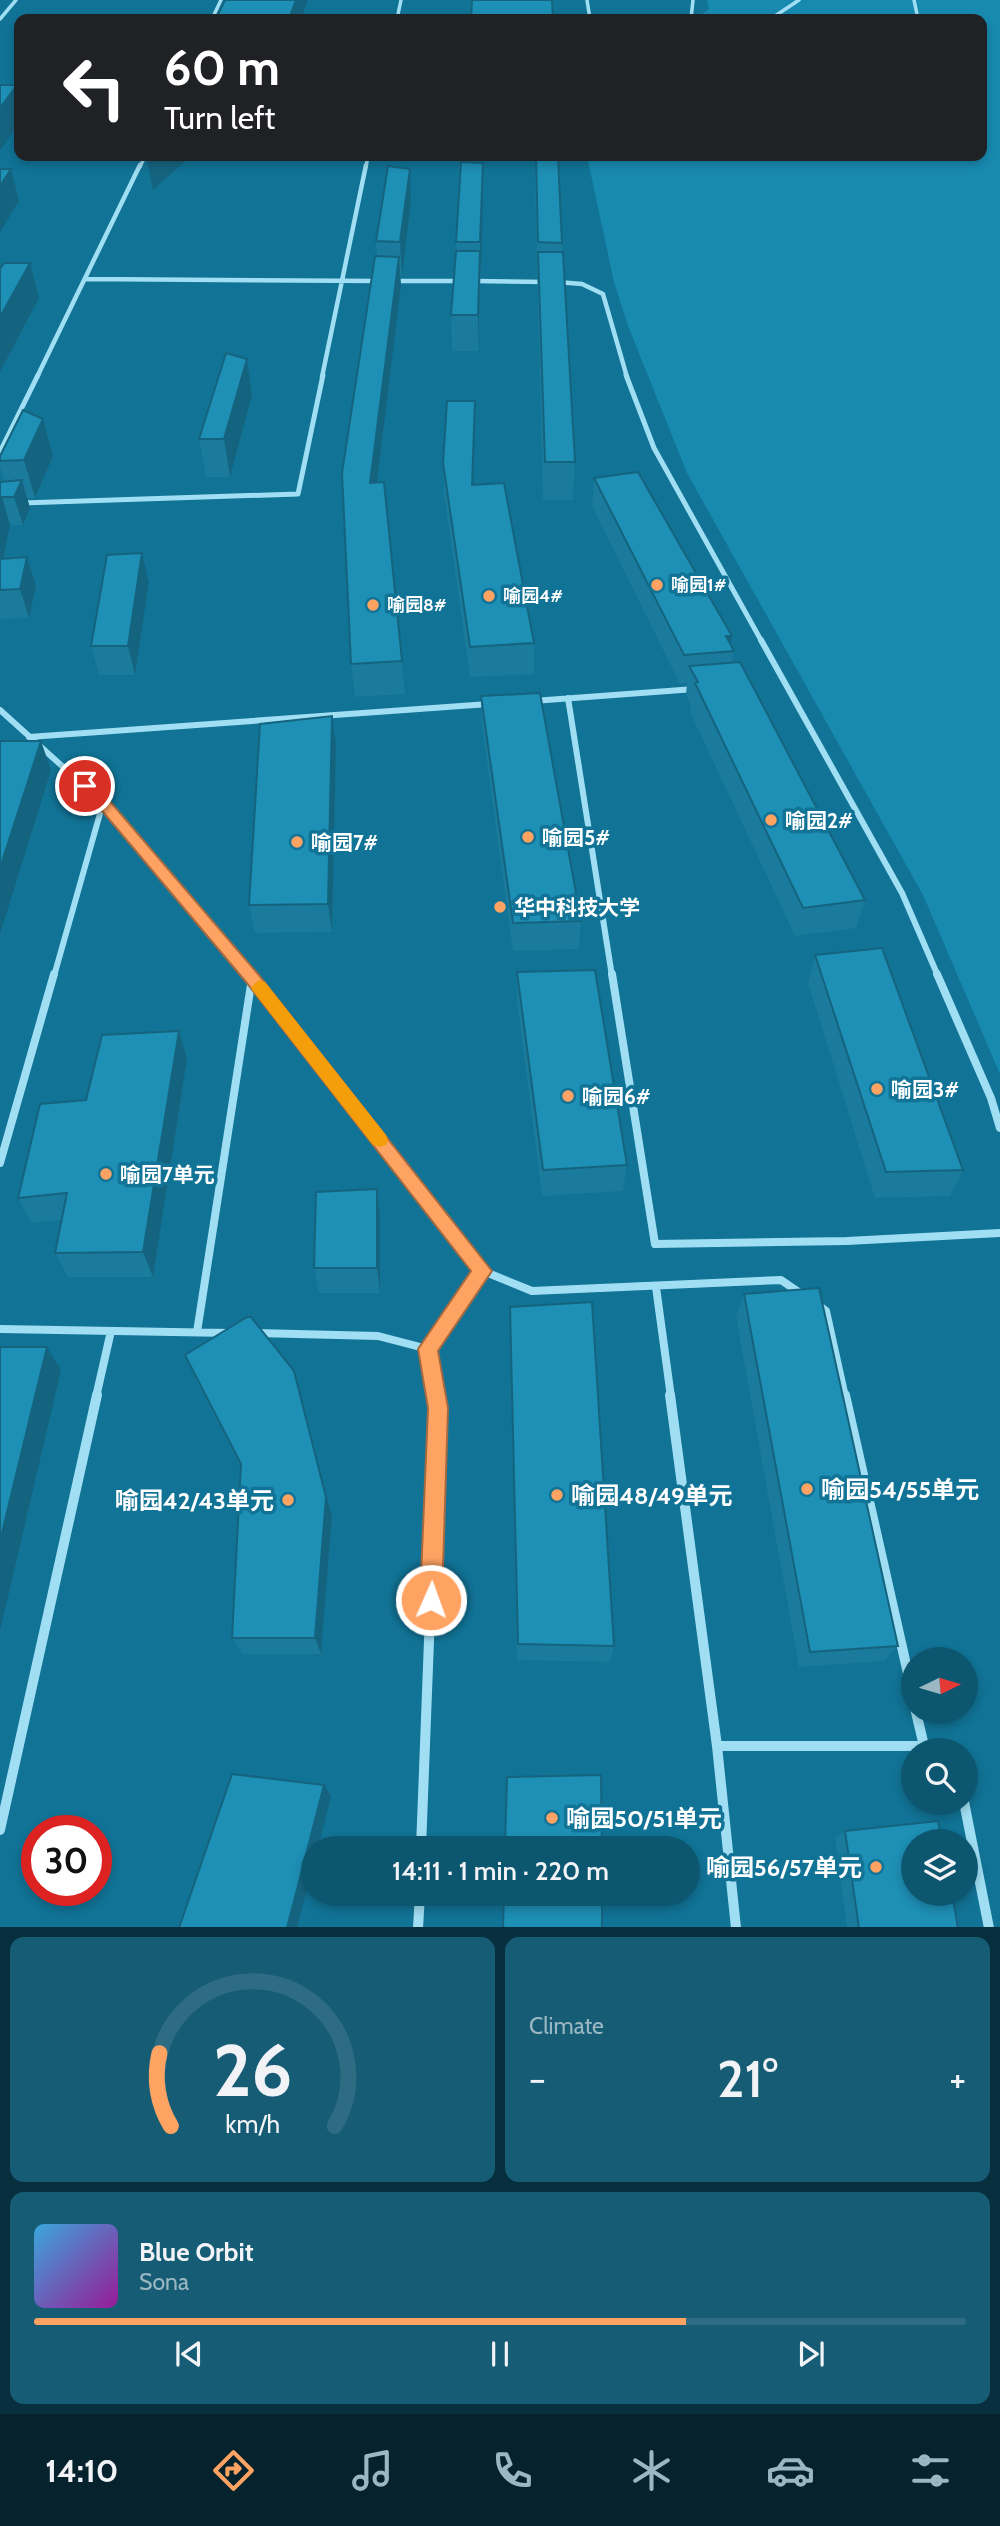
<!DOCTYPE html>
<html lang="en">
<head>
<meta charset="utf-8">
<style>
  body { margin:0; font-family:Cabin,"Noto Sans SC",sans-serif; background:#165c75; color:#f1f3f6; height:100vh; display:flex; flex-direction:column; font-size:26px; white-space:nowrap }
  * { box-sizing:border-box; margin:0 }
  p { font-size:23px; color:#9ab7c3 }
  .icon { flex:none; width:38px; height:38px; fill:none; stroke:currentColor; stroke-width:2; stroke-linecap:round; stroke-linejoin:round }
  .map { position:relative; height:1927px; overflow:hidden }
  .drawer { display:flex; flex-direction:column; gap:10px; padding:10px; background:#072f3e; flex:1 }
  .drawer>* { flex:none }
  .guide { position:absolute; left:14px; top:14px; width:973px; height:147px; border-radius:14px; box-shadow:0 4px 10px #0003; background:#202124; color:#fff; overflow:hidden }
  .needle { width:46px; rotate:85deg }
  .fabs { position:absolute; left:901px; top:1647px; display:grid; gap:14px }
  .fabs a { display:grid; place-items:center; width:77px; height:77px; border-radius:50%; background:#0d5670; box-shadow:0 4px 10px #0003; font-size:35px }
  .speed { position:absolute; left:21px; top:1815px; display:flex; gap:14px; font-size:35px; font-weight:700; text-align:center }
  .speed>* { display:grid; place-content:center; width:91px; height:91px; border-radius:50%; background:#0d5670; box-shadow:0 4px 10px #0003; line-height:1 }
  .speed .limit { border:10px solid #d22; background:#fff; color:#111 }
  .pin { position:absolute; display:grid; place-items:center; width:60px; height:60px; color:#fff; margin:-30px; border:4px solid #fff; border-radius:50%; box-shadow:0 2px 7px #0007 }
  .me { position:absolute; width:77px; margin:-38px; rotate:2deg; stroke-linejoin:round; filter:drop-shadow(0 0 5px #0008) }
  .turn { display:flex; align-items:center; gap:24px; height:147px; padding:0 35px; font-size:32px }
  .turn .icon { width:91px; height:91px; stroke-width:2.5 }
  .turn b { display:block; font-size:49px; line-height:60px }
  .big { font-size:52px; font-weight:600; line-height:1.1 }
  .drawer .widget { flex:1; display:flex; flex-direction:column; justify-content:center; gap:10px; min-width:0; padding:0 24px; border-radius:14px; background:#165c75 }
  .drawer .dial { align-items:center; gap:0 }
  .dial svg { height:182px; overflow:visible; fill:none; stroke:#2d6c83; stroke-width:7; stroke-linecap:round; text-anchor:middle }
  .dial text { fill:#f1f3f6; stroke:none }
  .song { display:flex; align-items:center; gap:21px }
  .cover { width:84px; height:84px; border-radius:10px; background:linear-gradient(135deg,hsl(200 70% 55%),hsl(300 70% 35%)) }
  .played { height:7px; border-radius:4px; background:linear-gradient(90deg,#ffa363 70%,#2d6c83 70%) }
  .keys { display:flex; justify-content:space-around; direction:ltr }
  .heat { display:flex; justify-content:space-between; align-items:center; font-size:38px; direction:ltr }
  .drawer .tiles { flex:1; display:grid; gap:10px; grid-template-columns:1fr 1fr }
  .widget:last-child { grid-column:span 2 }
  .trip { position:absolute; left:301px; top:1836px; width:399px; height:70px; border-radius:35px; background:#0d5670; box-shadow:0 4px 10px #0003; font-weight:600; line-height:70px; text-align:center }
  .menu { display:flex; height:112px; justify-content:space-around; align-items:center; background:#05222d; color:#9ab7c3 }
  .menu .icon { width:49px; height:49px }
  .menu .selected { color:#ffa363 }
  .menu b { font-size:32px; color:#f1f3f6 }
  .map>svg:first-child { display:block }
</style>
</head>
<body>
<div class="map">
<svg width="1000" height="1928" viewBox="0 0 1000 1928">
  <rect width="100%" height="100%" fill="#117396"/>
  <path fill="#188ab0" d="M707,0H1000V1074L923,895L687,473L628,326L614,282L587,156H982V19H695L709,9Z"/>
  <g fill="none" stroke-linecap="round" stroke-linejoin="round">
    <path stroke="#a0dff3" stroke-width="3.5" d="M587,0L590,19
      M914,0L918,19
      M772,18L799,0
      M0,19L16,0
      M212,19L221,0
      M397,19L401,0
      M691,19L693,0
      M140,167L145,156
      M366,167L368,156"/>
    <path stroke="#a0dff3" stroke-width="4.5" d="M85,279L378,281
      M393,281H462
      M473,281L546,282
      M557,282L582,284L603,294L627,377
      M37,377L140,165
      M322,377L366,165"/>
    <path stroke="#a0dff3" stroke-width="5" d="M626,375L654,448L762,642
      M0,452L38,375
      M22,503L298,494L323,375"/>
    <path stroke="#a0dff3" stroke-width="6" d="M761,640L902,893L938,976
      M568,698L612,976
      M533,701L695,689
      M0,710L103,803L250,976
      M29,737L489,704
      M54,976L103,803"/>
    <path stroke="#a0dff3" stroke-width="8" d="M249,974L483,1271L532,1291L781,1280L803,1295
      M612,974L655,1244L847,1241L1000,1233
      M937,974L991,1098L1000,1128
      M0,1163L54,974
      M656,1287L671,1397
      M818,1305L826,1311L845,1397
      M0,1329L230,1333
      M197,1332L252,978
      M256,1333L378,1336L428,1349L436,1397
      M428,1349L483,1271
      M96,1397L111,1331"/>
    <path stroke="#a0dff3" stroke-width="10" d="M670,1395L717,1746L736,1928
      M845,1395L914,1700
      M916,1712L924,1746L928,1750
      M717,1746H924
      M964,1802L989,1928
      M0,1830L97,1395
      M421,1848L438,1407L436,1395
      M418,1928L420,1894"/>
  </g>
  <path fill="#1a7b9c" d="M536,156L562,243L575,462L573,500H543L535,188Z
    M483,196L478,351H452L451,315L457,251L456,242Z
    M411,202L402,276H400L401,286L377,483L402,661L405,694L355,697L351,664L377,256L376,241Z
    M252,395L230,477H206L199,439Z
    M43,419L53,456L35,498H27L30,508L23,525H10L4,559L27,557L36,586L29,618L0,619V482H4L0,467V456Z
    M475,430L473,485L534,643V674L470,677L444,493L443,463Z
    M594,478L732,636L730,644L734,651L732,663L865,900L856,928L795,936L690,712L691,706L686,695L687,683L680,684L592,506Z
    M142,553L149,582L135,675H99L91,646Z
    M481,696L581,921L579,949L513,951L482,725Z
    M336,745L332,932L255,933L249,905Z
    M815,955L963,1170L950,1196L875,1198L808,983Z
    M517,972L627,1165L623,1191L542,1196L517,1000Z
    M187,1059L153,1277H68L55,1253L61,1220L31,1223L18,1198L86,1100Z
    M377,1189L380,1215V1293H319L314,1268Z
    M744,1294L898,1646L884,1661L799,1667L736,1317Z
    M510,1307L614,1646L610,1662L517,1660Z
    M185,1355L300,1393L332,1516L321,1654H242L232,1638L241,1468L195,1377Z
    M845,1831L958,1928H847L835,1839Z"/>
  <path fill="#15647f" d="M296,0H308L301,19H289Z
    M17,85L19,94V123L0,151V108Z
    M153,156H191L153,190L147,160Z
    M483,163V196L481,277L480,242Z
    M11,169L19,201L0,232V186Z
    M410,169L411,202L402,276L400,242Z
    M480,251V286L478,351V315Z
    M399,257L401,286L373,515L370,483Z
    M30,263L39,298L0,372V317Z
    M247,359L252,395L230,477L224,439Z
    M475,401V430L472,515V485Z
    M43,419L53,456L35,498L24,460Z
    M22,480L30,508L23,525L14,497Z
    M2,497L10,525L0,577V504Z
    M142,553L149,582L135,675L128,646Z
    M27,557L36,586L29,618L20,589Z
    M726,636H732L729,651Z
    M332,716L336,745L332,932L328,904Z
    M41,741L51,770L0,934V868Z
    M179,1031L187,1059L153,1277L143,1252Z
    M377,1189L380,1215V1293L377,1268Z
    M47,1347L61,1370L0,1631V1541Z
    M294,1371L332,1516L321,1654L315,1638Z
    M324,1785L331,1796L318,1848H313V1865L297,1928H287Z"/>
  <path fill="#1e8fb5" stroke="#15647f" stroke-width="2" d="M225,0H296L289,19H216Z
    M472,0H552L553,19H471Z
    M0,85H17L0,108Z
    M536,156H558L562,243L538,242Z
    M461,162L483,163L480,242H456Z
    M388,166L410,169L400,242L376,241Z
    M0,169H11L0,186Z
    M456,251H480L478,315H451Z
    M538,252H563L575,462H545Z
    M375,256L399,257L370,483L384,482L402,661L351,664L342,473Z
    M4,263H30L0,317V269Z
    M226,353L247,359L224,439H199Z
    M447,401H475L472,485L504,483L534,643L470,647L443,463Z
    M23,410L43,419L24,460L0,461V456Z
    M638,472L732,636H726L734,651L684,655L594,478Z
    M22,480L14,497H2L0,504V482Z
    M142,553L128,646H91L107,555Z
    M27,557L20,589L0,590V559Z
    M740,662L865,900L803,908L695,683L698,682L689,666Z
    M540,693L581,921L513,923L481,696Z
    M332,716L328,904L249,905L260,724Z
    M0,741H41L0,868Z
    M882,948L963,1170L886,1172L815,955Z
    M595,970L627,1165L543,1170L517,972Z
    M179,1031L143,1252L55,1253L67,1193L18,1198L40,1104L86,1100L102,1035Z
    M377,1189V1268H314L316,1192Z
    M819,1288L898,1646L810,1652L744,1294Z
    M592,1302L614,1646L518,1644L510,1307Z
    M247,1317H251L294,1371L326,1497L315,1638H232L241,1464L185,1355Z
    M0,1347H47L0,1541Z
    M232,1774L324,1785L287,1928H179Z
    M601,1775L602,1848H505L507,1777Z
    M938,1821L942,1841H914V1894H952L958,1928H859L845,1831Z
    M504,1894H602V1928H503Z"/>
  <path fill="#ffa363" stroke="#a66a40" stroke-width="2" d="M85,781L108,799L258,974L492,1271L438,1351L448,1408L442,1600L439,1608L431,1611L423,1608L420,1600L428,1408L418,1349L471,1271L246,982L98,806L80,790L77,786Z"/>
  <path fill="#f59e0b" d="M259,980L265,982L386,1135L388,1140L386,1145L380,1147L373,1145L253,991L251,987Z"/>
  <g fill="#ffa363" stroke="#117396" stroke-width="2.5">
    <circle cx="657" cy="585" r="7"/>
    <circle cx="489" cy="596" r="7"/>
    <circle cx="373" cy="605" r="7"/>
    <circle cx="771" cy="820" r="7"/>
    <circle cx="528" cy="837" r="7"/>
    <circle cx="297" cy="842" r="7"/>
    <circle cx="500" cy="907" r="7"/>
    <circle cx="877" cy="1089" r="7"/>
    <circle cx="568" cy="1096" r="7"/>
    <circle cx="106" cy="1174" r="7"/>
    <circle cx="807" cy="1489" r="7"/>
    <circle cx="557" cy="1495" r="7"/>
    <circle cx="288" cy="1500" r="7"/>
    <circle cx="552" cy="1818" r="7"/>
    <circle cx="876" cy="1867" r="7"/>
  </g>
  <g text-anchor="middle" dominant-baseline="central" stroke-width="7" stroke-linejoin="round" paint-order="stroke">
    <g font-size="18" font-weight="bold" fill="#fff" stroke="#117396" text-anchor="start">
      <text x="671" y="585">喻园1#</text>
      <text x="503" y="596">喻园4#</text>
      <text x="387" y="605">喻园8#</text>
    </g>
    <g font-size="21" font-weight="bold" fill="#fff" stroke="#117396" text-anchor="start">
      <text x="785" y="820">喻园2#</text>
      <text x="542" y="837">喻园5#</text>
      <text x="311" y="842">喻园7#</text>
      <text x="514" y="907">华中科技大学</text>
      <text x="891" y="1089">喻园3#</text>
      <text x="582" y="1096">喻园6#</text>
      <text x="120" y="1174">喻园7单元</text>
    </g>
    <g font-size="24" font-weight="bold" fill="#fff" stroke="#117396" text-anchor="start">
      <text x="821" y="1489">喻园54/55单元</text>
      <text x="571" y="1495">喻园48/49单元</text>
      <text x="274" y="1500" text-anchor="end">喻园42/43单元</text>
      <text x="566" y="1818">喻园50/51单元</text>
      <text x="862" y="1867" text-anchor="end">喻园56/57单元</text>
    </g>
  </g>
</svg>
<div class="fabs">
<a><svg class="needle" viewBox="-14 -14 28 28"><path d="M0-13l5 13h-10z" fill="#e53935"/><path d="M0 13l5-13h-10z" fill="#9ab7c3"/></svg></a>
<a><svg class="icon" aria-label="search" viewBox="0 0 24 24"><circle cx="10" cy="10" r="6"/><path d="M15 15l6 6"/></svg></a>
<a><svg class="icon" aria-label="layers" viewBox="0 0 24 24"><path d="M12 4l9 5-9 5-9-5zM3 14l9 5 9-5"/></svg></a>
</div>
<div class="speed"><div class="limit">30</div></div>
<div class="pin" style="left:85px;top:786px;background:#d93025"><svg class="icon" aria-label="arrive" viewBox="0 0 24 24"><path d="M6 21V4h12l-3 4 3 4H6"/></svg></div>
<svg class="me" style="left:431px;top:1600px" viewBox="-20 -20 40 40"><circle r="17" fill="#ffa363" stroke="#fff" stroke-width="3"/><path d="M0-11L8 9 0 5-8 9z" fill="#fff"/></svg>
<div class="trip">14:11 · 1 min · 220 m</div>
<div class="guide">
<div class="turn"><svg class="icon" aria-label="left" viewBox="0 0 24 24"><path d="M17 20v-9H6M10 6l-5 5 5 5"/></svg><div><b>60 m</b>Turn left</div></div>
</div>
</div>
<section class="drawer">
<div class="tiles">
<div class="widget dial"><svg viewBox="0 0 100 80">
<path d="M14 69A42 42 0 1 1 86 69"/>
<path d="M14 69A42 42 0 0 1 9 37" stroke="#ffa363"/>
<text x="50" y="56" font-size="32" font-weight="700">26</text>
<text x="50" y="72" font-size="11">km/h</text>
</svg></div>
<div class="widget"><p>Climate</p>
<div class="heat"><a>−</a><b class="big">21°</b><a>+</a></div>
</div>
<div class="widget">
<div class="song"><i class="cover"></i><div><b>Blue Orbit</b><p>Sona</p></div></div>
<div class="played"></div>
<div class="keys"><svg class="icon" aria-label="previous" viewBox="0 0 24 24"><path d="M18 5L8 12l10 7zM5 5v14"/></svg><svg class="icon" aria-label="pause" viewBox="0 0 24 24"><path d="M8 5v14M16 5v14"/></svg><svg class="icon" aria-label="next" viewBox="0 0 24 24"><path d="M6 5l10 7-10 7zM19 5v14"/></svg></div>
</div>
</div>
</section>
<nav class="menu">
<b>14:10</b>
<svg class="icon selected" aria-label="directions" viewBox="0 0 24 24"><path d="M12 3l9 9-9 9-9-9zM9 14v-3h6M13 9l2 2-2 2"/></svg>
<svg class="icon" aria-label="music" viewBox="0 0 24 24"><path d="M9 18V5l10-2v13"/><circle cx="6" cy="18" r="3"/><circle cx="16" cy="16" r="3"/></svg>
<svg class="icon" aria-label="phone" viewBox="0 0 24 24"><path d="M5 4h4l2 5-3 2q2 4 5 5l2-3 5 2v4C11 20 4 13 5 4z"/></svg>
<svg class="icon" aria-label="climate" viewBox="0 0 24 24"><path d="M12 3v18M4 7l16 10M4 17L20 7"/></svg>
<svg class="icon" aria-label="car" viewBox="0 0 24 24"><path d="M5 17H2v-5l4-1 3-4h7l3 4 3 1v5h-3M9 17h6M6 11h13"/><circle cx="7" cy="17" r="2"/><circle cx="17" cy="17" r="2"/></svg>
<svg class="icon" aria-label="filters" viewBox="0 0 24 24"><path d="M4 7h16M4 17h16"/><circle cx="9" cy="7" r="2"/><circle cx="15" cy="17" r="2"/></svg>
</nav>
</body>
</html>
